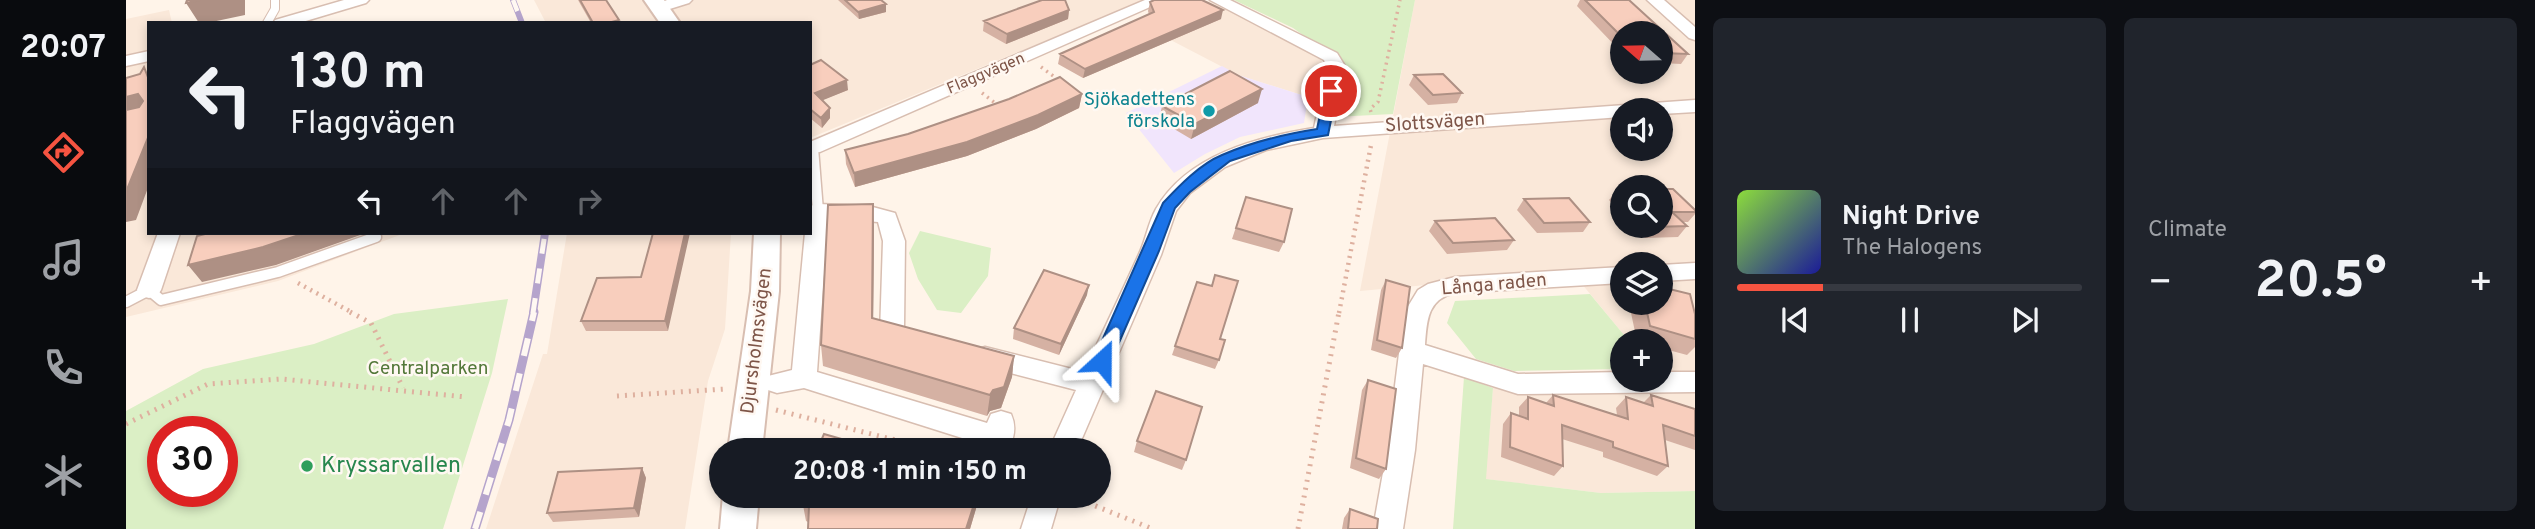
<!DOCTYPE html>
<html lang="en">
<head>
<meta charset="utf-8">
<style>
  body { margin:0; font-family:Overpass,sans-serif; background:#20242c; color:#f1f3f6; height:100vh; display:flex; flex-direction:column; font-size:26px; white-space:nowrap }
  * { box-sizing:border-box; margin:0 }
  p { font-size:23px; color:#9ea1a6 }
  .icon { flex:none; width:38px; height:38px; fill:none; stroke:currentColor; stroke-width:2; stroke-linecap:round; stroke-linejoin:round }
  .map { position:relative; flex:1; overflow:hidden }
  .side { display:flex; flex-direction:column; gap:18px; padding:18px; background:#0d0f14; width:840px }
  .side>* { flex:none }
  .hud { position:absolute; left:21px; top:21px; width:665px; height:214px; border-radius:0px; box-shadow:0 4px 10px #0003; background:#171b24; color:#f1f3f6; overflow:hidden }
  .needle { width:46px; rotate:290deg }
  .fabs { position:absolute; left:1484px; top:21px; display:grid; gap:14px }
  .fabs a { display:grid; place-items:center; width:63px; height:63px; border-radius:50%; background:#171b24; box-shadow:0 4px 10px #0003; font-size:35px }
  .speed { position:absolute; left:21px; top:416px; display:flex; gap:14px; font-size:35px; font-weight:700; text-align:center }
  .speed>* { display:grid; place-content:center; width:91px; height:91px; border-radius:50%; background:#171b24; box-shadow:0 4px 10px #0003; line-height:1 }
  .speed .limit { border:10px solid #d22; background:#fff; color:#111 }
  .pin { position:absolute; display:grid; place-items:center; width:60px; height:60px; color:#fff; margin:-30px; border:4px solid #fff; border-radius:50%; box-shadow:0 2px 7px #0007 }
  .me { position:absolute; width:77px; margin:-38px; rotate:24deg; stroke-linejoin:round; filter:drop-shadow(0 0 5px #0008) }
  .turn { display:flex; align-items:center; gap:24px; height:147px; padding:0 28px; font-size:32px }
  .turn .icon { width:91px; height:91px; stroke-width:2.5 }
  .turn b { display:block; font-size:49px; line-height:60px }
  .lanes { display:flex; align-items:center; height:66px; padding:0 28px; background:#0003; justify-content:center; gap:35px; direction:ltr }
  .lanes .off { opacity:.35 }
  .big { font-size:52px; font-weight:700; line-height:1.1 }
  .side .widget { flex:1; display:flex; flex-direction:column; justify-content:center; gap:10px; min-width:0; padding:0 24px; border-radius:10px; background:#20242c }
  .song { display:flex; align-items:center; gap:21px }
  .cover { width:84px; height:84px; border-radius:10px; background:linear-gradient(135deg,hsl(90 70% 55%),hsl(240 70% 35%)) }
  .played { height:7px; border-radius:4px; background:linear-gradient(90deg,#f65441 25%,#363941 25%) }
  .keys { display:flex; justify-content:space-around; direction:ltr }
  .heat { display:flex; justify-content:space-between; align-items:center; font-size:38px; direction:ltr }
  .side .tiles { flex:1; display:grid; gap:18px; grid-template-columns:repeat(2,1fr) }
  .trip { position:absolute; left:583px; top:438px; width:402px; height:70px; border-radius:35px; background:#171b24; box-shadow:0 4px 10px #0003; font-weight:700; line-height:70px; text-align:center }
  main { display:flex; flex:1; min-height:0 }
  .menu { display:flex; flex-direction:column; width:126px; justify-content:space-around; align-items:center; background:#090b0e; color:#9ea1a6 }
  .menu .icon { width:49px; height:49px }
  .menu .active { color:#f65441 }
  .menu b { font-size:32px; color:#f1f3f6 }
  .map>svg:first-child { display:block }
</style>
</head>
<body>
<main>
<nav class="menu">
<b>20:07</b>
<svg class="icon active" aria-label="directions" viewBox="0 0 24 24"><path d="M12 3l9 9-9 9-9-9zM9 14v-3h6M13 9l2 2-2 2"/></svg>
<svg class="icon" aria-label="music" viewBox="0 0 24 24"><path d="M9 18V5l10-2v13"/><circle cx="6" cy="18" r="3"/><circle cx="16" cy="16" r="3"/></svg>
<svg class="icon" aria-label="phone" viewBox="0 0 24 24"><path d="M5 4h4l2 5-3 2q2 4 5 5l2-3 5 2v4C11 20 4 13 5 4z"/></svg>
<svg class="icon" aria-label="climate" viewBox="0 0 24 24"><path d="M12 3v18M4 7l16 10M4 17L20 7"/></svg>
</nav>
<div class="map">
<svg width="1569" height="529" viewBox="0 0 1569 529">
  <rect width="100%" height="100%" fill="#fff4e9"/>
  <path fill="#fae8d9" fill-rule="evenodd" d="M408,0H1018L684,138V23H420Z
    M1054,0L1082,1L1191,54L1196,62L1182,97L1112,75L1008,21Z
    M1289,0H1569V491L1475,493L1359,479L1367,388L1542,389L1535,380V341H1503L1446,272L1234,291ZM1496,33H1535V72H1496ZM1496,110H1535V149H1496ZM1496,187H1535V226H1496ZM1496,264H1535V303H1496Z
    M43,10L46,23H23V233H279L152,281L0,317V19Z
    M441,233H605L599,329L582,381L559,529H360L417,354H421Z"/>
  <path fill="#f1e5fc" d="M1096,66L1112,75L1182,97L1178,123L1114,137L1079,154L1048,173L1000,113Z"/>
  <path fill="#dbefc5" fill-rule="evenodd" d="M1108,0H1289L1267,114L1208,117L1214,61L1167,28Z
    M794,231L865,248L862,276L835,313L811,310L792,279L783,253Z
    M1464,294L1503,341H1496V369L1388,371L1350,359L1321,323L1329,301Z
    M382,299L366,373L317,529H0V411L77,369L188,344L268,314ZM37,432H96V492H37Z
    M1338,377L1367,388L1360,479L1475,493L1569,491V529H1327Z"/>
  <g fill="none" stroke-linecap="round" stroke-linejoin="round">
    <g stroke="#d8beb1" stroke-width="10">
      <path id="service-far1" d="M141,23L149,9V0"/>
    </g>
    <g stroke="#d8beb1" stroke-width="13">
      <path id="service" d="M687,148L692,211
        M0,302L23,290L35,300L152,272L250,237"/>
    </g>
    <g stroke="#d8beb1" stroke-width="3">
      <path id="minor" d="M218,0H243L240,3L173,23H147L149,20Z
        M541,0H566L563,3L534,12L526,7Z
        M1019,0H1040L694,152L684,153V142Z
        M1084,0H1104L1211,53L1219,66L1208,126L1569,100V112L1535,114V110H1496V117L1197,138L1140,150L1099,167L1064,193L1050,211L1035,255L951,450H923L950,390L850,364L846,357L850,350L859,347L958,372C976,333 995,294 1013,254C1020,240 1022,223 1030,209C1061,155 1131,137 1188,128L1201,66L1198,60Z
        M1521,0H1538L1569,27V40L1563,38Z
        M23,51V61L0,66V56Z
        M692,204L743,206L769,213L779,241L778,328L794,332L797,339L794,346L785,348L757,341L754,334L757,241L752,222L702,218L691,372L861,423L865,414L875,411L885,414C890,425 889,435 884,446L874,450L678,388L651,393L642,390L638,383L642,376L666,370L679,233H684V206Z
        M32,233H54L35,290L31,296L23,298L15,296L11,290Z
        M1569,263V279L1535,281V265Z
        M1496,267V283L1329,293C1301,299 1301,321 1299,345L1392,374L1496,372V380H1535V372H1569V392L1392,394L1297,364L1289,450L1277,529H1247L1261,450L1278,313L1292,290L1302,284L1329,277Z
        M906,495H935L925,529H895Z"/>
    </g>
    <g stroke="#d8beb1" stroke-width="4">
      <path id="tertiary" d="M518,0H538L554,23H534Z
        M628,233H654L653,291L636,450H602L625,291Z
        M597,495H633L630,529H594Z"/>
    </g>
    <path stroke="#deb09f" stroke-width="3.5" stroke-dasharray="2 4.5" stroke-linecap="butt" d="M915,67L934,81
      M856,93L874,107
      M1245,112L1244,109L1252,102L1274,0"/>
    <path stroke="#deb09f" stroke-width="4.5" stroke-dasharray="2 5" stroke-linecap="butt" d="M172,283L227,313
      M1213,313L1245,145"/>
    <path stroke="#deb09f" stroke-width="5" stroke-dasharray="2 6" stroke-linecap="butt" d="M224,312L245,323L277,388
      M491,396L599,389
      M650,410L809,450
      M0,424L82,384L155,379L340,397
      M588,486L592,457
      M947,497L1027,529
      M1172,529L1213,312"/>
    <use href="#service-far1" stroke="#fff" stroke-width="8"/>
    <use href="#service" stroke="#fff" stroke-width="10"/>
    <use href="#minor" fill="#fff" fill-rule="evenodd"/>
    <use href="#tertiary" fill="#fff" fill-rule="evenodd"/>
    <g stroke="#b5a4cc" stroke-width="6">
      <path id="rail-far2" d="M387,0L396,23"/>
    </g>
    <g stroke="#b5a4cc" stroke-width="8">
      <path id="rail-far1" d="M407,313L419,233"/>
    </g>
    <g stroke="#b5a4cc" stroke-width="9">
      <path id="rail" d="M349,529L383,420L408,312"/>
    </g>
    <use href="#rail-far2" stroke="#fff8f2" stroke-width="4.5" stroke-dasharray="12" stroke-linecap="butt"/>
    <use href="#rail-far1" stroke="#fff8f2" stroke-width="5" stroke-dasharray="15" stroke-linecap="butt"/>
    <use href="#rail" stroke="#fff8f2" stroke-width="6" stroke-dasharray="18" stroke-linecap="butt"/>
  </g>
  <path fill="#d5b1a3" d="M452,0H480L494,23H465Z
    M712,0H755L760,12L733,19Z
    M1454,0H1503L1562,54L1555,64L1535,63V33H1496V53L1451,6Z
    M1024,2L1095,19L957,78L932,64L934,54L1023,15L1022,11Z
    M943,10L942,19L880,44L857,31L858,21Z
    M684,65L722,90L696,100L704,108V118L696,128L684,118Z
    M1288,75L1336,93L1331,103L1302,105L1283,85Z
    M956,94L953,108L910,129L841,156L729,187L720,164L719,150Z
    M1132,103L1065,139L1033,120L1036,106Z
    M1535,189L1569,210V214L1562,222H1556L1561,226L1552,237L1519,238L1507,226H1535Z
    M1491,190H1496V214L1483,200Z
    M1120,197L1158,242L1153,252L1106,239Z
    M1398,199L1464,222L1457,232L1411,233L1391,210Z
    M1309,221L1388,240L1381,250L1321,254L1303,231Z
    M748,226L747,318L888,356L886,377L875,408L864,411L861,416L697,366L695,345Z
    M527,233L542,331H460L455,321L515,277Z
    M1260,280L1276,348L1270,358L1245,350L1255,290Z
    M1071,282L1086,286L1094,339L1093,360L1089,369L1046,355Z
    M961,295L933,355L887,339L888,328Z
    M1514,303H1535L1569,314V347L1561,355L1535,348V341H1511L1505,313Z
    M1242,380L1260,469L1253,479L1224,468L1236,390Z
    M1427,395L1491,415L1490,408L1500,397L1517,403L1525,395L1569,409V450L1539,440L1542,466L1531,476L1477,457V452L1436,439L1437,466L1428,476L1375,457L1377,424L1385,413L1393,416V407L1402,397L1420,403Z
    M1011,441L1060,460L1056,470L1008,452Z
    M516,468L520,478L513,517L427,522L421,513Z
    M682,495H854L844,529H682V522L680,521L677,505Z
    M1224,509L1251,529H1216L1218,518Z"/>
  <path fill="#ae9084" d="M74,0H119V15L81,23H73L60,3Z
    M760,4V12L733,19L732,12Z
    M943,10L942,19L880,44L881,34Z
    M1097,10L1095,19L957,78L959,69Z
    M721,80L722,90L690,103L689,93Z
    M1136,89L1132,103L1065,139L1069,124Z
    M12,94L23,109L0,113V97Z
    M956,94L953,108L910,129L841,156L729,187L728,173Z
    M704,108V118L696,128L695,118Z
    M23,135V185L10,220L0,222V192Z
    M747,204L748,226L747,339L746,318Z
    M179,233H240L150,265L76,282L62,265Z
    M559,233H564L542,331L539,321Z
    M963,285L961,295L933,355L935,344Z
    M888,356L886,377L875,408L864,411L861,416L864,395Z
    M516,468L520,478L513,517L508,508Z
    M851,495H854L844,529H840Z"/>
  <path fill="#f8cebd" stroke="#ae9084" stroke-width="2" d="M61,0H74L60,3Z
    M454,0H480L493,20L482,23H467Z
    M719,0H755L760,4L732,12Z
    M916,0H939L943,10L881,34L858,21Z
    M1028,0H1076L1097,10L959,69L934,54L1028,12L1024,2Z
    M1459,0H1503L1562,54L1535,53V33H1496V37Z
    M695,60L721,80L689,93L704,108L695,118L684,109V65Z
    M18,67L23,80V135L0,192V110L13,107L17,101L12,94L0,97V78L14,74Z
    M1104,71L1136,89L1069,124L1036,106Z
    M1317,74L1336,93L1307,95L1288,75Z
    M934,77L956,94L912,115L841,142L728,173L719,150L782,134L883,99Z
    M1535,189H1547L1569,210V212H1546L1561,226L1527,227L1526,226H1535Z
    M1491,190H1496V196Z
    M1120,197L1166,209L1158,242L1110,228Z
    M1443,198L1464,222L1418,223L1398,199Z
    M747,204L746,318L888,356L878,387L867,390L864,395L695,345L702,205Z
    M1369,218L1388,240L1327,243L1309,221Z
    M83,233H179L137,247L62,265L71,236Z
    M527,233H559L539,321H455L471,278L515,277Z
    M918,270L963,285L935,344L888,328Z
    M1089,275L1112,281L1094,339L1099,340L1093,360L1049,346L1071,282L1086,286Z
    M1260,280L1284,287L1276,348L1251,340Z
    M1535,287L1564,294L1569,314V339L1524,326L1519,303H1535Z
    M1242,380L1270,389L1260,469L1230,458Z
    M1030,391L1076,407L1060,460L1011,441Z
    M1427,395L1502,419L1500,397L1527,406L1525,395L1569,409V436L1537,425L1542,466L1487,447V442L1436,425L1437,466L1384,447L1385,413L1402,419V397L1428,406Z
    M698,434L754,450H691Z
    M516,468L508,508L421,513L432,472Z
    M682,495H851L840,529H682L683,506L677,505Z
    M1224,509L1252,519L1251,529H1222Z"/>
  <path fill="#1a73e8" stroke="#114b97" stroke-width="2" d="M1205,87L1211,91L1202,135L1165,141L1104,161L1064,192L1049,208L1033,251L985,361L982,366H969L967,361L1037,203C1053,186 1074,164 1096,155C1126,142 1159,134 1191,129L1199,91Z"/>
  <circle fill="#0f9aa8" stroke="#fff8f2" stroke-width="2.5" cx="1083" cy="111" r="7"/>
  <circle fill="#2e9e5b" stroke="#fff8f2" stroke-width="2.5" cx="181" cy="466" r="7"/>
  <g text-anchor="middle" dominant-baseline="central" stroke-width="5" stroke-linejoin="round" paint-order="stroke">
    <g font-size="16" fill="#7e5548" stroke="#fff8f2">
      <text transform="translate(860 74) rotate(-23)">Flaggvägen</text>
    </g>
    <g font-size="19" fill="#0d838f" stroke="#fff8f2" text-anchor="end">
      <text x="1069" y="100">Sjökadettens<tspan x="1069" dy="22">förskola</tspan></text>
    </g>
    <g font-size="19" fill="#7e5548" stroke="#fff8f2">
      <text transform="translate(1309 123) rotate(-4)">Slottsvägen</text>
      <text transform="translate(1368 285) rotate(-5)">Långa raden</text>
      <text transform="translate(631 341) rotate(-83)">Djursholmsvägen</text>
    </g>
    <g font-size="19" fill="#537839" stroke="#fff8f2">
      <text x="302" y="369">Centralparken</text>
    </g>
    <g font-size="23" fill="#27864d" stroke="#fff8f2" text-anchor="start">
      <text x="195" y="466">Kryssarvallen</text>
    </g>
  </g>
</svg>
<div class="fabs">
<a><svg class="needle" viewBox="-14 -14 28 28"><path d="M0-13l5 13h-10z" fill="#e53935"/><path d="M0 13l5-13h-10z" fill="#9ea1a6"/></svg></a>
<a><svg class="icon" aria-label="sound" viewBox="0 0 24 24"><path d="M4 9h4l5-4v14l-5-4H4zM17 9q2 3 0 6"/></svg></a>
<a><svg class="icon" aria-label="search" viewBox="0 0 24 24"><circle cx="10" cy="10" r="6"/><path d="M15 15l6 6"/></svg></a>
<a><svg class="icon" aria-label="layers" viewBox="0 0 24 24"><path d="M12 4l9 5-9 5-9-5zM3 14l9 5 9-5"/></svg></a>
<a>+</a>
</div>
<div class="speed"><div class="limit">30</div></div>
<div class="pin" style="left:1205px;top:91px;background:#d93025"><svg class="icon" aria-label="arrive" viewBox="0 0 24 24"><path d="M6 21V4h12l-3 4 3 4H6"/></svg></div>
<svg class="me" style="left:976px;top:361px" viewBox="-20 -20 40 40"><path d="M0-17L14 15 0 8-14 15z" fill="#1a73e8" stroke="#fff" stroke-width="4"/></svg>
<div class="trip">20:08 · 1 min · 150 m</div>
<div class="hud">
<div class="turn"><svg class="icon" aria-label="left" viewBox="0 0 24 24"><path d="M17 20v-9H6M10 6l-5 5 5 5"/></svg><div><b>130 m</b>Flaggvägen</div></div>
<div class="lanes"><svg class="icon" aria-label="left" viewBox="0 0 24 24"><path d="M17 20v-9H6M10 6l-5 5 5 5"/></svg><svg class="icon off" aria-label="ahead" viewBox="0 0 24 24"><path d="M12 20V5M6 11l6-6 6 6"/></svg><svg class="icon off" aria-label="ahead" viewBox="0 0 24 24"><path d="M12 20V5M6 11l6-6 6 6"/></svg><svg class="icon off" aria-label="right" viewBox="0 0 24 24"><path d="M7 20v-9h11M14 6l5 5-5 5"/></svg></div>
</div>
</div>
<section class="side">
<div class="tiles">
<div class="widget">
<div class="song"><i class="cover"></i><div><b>Night Drive</b><p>The Halogens</p></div></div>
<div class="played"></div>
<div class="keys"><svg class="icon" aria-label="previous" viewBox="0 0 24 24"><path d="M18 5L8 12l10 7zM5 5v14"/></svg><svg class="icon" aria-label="pause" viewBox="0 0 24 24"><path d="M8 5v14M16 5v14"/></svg><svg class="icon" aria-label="next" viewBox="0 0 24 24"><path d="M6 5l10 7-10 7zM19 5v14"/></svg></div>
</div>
<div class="widget"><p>Climate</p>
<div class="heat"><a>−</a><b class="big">20.5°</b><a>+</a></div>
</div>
</div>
</section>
</main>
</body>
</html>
